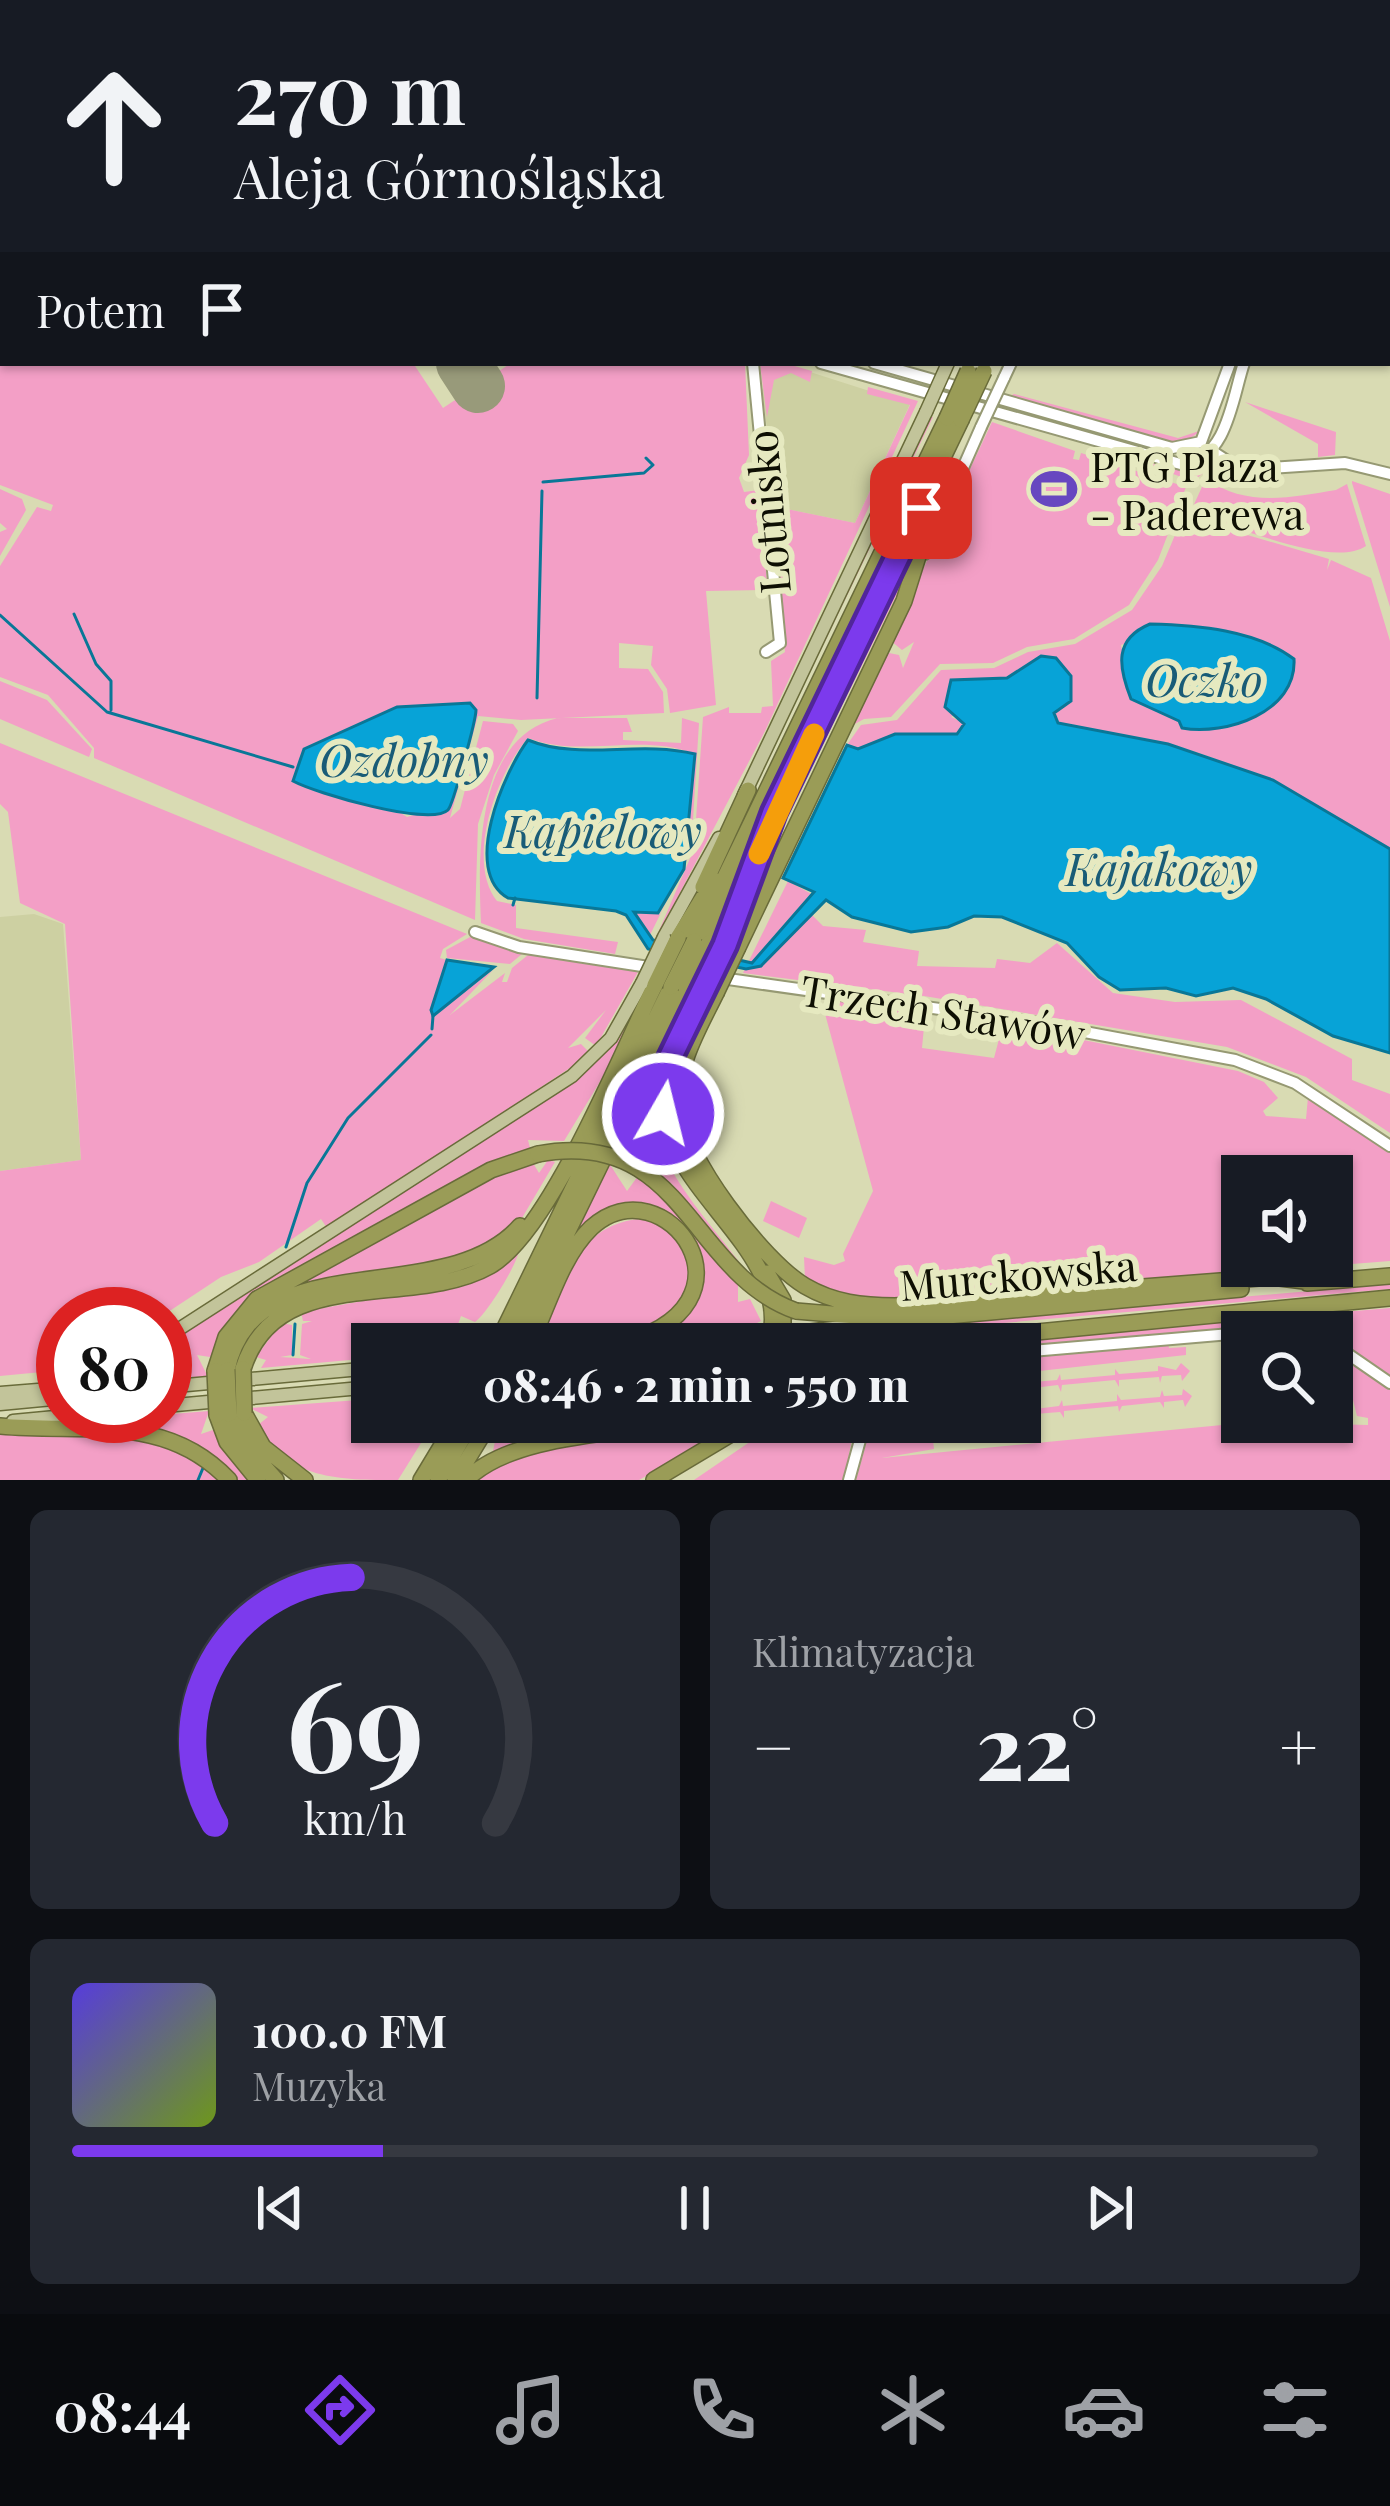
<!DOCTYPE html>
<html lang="pl">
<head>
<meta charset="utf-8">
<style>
  body { margin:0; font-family:"Playfair Display",serif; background:#242831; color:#f1f3f6; height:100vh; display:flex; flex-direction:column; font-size:45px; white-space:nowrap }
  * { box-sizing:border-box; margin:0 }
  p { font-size:39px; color:#9ea1a6 }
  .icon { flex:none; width:66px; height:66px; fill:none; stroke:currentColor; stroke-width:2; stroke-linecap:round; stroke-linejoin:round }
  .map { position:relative; height:1480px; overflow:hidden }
  .panel { display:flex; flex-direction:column; gap:30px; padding:30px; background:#0d0f14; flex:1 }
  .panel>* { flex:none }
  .top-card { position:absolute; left:0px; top:0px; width:1392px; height:366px; box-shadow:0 3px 9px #0004; background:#171b24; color:#f1f3f6; overflow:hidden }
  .buttons { position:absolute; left:1221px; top:1155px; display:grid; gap:24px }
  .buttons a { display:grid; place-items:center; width:132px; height:132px; border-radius:0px; background:#171b24; box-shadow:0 3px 9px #0004; font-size:60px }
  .speed { position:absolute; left:36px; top:1287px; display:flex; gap:24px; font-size:60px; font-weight:700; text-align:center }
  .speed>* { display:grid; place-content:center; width:156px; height:156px; border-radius:50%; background:#171b24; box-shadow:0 3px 9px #0004; line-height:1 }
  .speed .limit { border:18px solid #d22; background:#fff; color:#111 }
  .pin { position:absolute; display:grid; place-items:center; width:102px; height:102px; color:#fff; margin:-51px; border-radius:24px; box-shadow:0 6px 18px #0006 }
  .me { position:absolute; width:132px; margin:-66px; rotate:8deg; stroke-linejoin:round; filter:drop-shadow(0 0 9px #0008) }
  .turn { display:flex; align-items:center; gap:42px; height:252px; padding:0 36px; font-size:54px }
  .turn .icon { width:156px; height:156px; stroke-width:2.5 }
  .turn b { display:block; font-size:84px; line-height:102px }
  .then { display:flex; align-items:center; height:114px; padding:0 36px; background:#0003; gap:24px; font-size:45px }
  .big { font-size:90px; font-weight:800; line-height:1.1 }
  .panel .tile { flex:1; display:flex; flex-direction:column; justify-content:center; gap:18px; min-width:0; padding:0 42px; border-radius:18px; background:#242831 }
  .panel .dial { align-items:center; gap:0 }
  .dial svg { height:312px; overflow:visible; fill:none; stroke:#363941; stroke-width:7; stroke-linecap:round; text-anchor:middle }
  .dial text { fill:#f1f3f6; stroke:none }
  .song { display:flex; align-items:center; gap:36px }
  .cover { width:144px; height:144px; border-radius:18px; background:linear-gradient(135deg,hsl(250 70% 55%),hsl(80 70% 35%)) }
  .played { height:12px; border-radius:6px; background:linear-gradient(90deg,#7c3aed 25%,#363941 25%) }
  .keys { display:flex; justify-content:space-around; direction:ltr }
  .heat { display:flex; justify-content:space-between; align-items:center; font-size:66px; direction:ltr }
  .panel .tiles { flex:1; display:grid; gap:30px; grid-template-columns:1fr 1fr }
  .tile:last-child { grid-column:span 2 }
  .trip { position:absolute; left:351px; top:1323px; width:690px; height:120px; border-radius:0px; background:#171b24; box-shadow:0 3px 9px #0004; font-weight:800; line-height:120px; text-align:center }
  .dock { display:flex; height:192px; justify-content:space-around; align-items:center; background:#090b0e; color:#9ea1a6 }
  .dock .icon { width:84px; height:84px }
  .dock .current { color:#7c3aed }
  .dock b { font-size:54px; color:#f1f3f6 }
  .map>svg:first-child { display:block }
</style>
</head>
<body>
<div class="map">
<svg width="1390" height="1480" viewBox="0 0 1390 1480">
  <rect width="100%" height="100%" fill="#d9dbb3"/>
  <path fill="#cdd0a2" d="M782,363L910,404L855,523L777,507L762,390Z
    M34,914L63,924L81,1160L0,1171V917Z"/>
  <path fill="#f39fc6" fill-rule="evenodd" d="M0,0L184,3H3V363H413L443,408L511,363H745L749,455L739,478L744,492L759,490L767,584L762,590L706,591L716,705L670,713L667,689L651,665L653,646L619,643V668L648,669L663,692L664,713L521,720L478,716L450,818L460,809L483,721L513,724L518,731L494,775L478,824L475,920L94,758V748L48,695L0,677V566L37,507L51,511L53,505L0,485ZM470,703L452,803L407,817L392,807L296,784L304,749L397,707Z
    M431,0H642L643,3H433Z
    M784,363L812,371L810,382L791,373L774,380L767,417L760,364Z
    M868,387L918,401L765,731L655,940L694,849L703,717L729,707V713H761L762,707L773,706L771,661L785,652L766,428L772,431L777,507L855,523L910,405L867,394Z
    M1014,394L1178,438L1202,430L1182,444L1167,442L1008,397Z
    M1245,402L1336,432L1335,455L1318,457V444Z
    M933,417L722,855L928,418Z
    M992,422L1075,451L1073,459L1079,460L1081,453L1186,487L1158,560L1129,605L1074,639L1027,647L993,663L940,664L891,717L864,719L851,726L884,652L899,655L903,668L914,642L902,650L890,640Z
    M1122,456L1181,469L1214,465L1193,481Z
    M1206,478C1244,508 1293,497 1336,490L1347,484L1366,546C1334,568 1242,528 1205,518L1191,511Z
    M1352,481L1390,494V607L1352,483Z
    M0,489L22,499L26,510L0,556V532L7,529L0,523Z
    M1183,516L1329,559L1327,570L1331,560L1371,578L1390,641V849C1320,805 1249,766 1169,744C1132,734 1094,732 1058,723L1054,713L1071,701C1074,684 1070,669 1055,658L1041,656L951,717L964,723L956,734H895L858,749L847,745L861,725L897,720L941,670L994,668L1028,652L1075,644L1132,610L1162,566ZM1179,624L1249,639L1248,720L1182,729L1180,721L1131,699L1121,645Z
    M926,518L897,594L754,885L772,838Z
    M0,681L47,700L92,749L89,757L0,719Z
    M558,718H627L632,732H623V740L681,743L682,718L699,723L691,852L650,935L633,911L660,914L685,864L695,754C639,732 582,759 528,738C497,772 465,861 497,901L516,905V928L618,942L615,954L524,939L481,923C478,857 475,737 558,718Z
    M0,743L467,934L443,949L440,958L447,960L434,1016L493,970L450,1015L505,973L502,982H507L512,968L528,955L638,972L596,1046L585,1038L606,1010L568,1048L581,1044L588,1051L585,1058L327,1228L321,1219L259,1262L221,1277L165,1314H63V1370L0,1376V1171L81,1160L65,924L20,903L8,812L0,804Z
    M788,881L815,896L805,908L823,926L866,930L863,942L919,951L917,966L995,968L997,959L1030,963L1057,943L1113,993L1175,1002L1241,1000L1352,1059V1080L1390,1094V1133L1306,1077L1227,1047L924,996L743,973Z
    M472,936L522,954L510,964L447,958L446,950Z
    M646,988L610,1065L564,1141L528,1140L531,1152L278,1282L210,1357L197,1355L208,1377L165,1381V1343L579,1078L610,1049Z
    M694,991C683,1021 657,1065 653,1091C643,1161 714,1223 749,1276L672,1184L616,1148Z
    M837,1000L925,1016L922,1048L994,1058L1003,1024L1238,1071L1264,1082L1278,1098L1263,1111L1266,1116L1306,1119L1308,1097L1390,1153V1261L885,1301L838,1295L805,1279L804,1257L834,1265L845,1261L843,1254L873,1191L824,1010ZM1242,1176H1332V1266H1242Z
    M548,1160L555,1162L522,1218L505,1237L473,1257L308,1286L249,1312L485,1179L533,1163L539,1173Z
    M609,1163L627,1191L638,1176L652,1184L738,1284V1302L750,1299L761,1321L741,1331L658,1339C707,1312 722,1237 662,1211C646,1204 621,1211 605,1212L524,1341Z
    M771,1201L807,1218L799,1238L763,1221Z
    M648,1218L666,1226L690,1260L686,1300L642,1333L538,1340C566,1281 574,1222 648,1218Z
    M519,1250C518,1263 487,1314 475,1322L461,1316L456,1330L463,1333L468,1324L480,1330L473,1344H372V1358L261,1368L266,1360L256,1357L281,1323L292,1325V1355L280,1357L311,1359L300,1355L302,1324L312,1321H303L301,1312L447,1286Z
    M1390,1284V1289L969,1326V1321Z
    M1390,1308V1378L1332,1338V1332L1297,1326L1020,1348V1344H973Z
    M1168,1343L1169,1348L1186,1347V1355L1030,1372L1023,1367L1025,1355Z
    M1332,1351L1390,1390V1480H856L872,1422H931L934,1449L882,1458L1253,1422L1368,1425V1418L1357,1416L1352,1396L1332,1388Z
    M1181,1363L1190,1371L1182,1381L1181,1375L1162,1376L1160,1383L1159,1377L1119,1380V1387L1115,1380L1062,1385L1061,1392L1058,1385L1033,1388V1394L1024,1386L1031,1376L1033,1382L1057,1380L1060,1374L1061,1380L1115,1375V1369L1119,1374L1158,1371V1366L1176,1370Z
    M1183,1389L1192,1396L1185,1407L1183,1400L1164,1402V1408L1160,1402L1122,1406L1119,1412L1118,1406L1064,1411V1418L1060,1412L1035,1414V1420L1027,1411L1034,1402L1035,1409L1059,1406L1062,1400L1063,1406L1117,1401V1394L1121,1400L1160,1397L1162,1390L1164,1396L1182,1395Z
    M372,1399V1422H434L398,1480C339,1480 287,1480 258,1425L268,1417L250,1408Z
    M209,1411L201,1434L216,1429L253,1480H234L209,1456L74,1422Z
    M499,1422H638L493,1451Z
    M705,1422H743L639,1480H471C524,1437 637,1433 705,1422Z
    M779,1422H842L852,1439L844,1480H694Z
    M107,1431L169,1442L224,1480H0V1434Z"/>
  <path fill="#07a3d7" stroke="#097797" stroke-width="3" d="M1150,624C1197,625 1256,630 1294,659C1297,712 1226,736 1182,728L1179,721L1131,699C1118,666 1114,639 1150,624Z
    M1041,656L1056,658L1071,676V701L1054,713L1058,723L1168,744L1273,780L1390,849V1053L1333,1036L1266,999L1233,988L1196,996L1166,988L1120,990L1099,977L1067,943L1002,917L974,916L948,927L911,932L852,917L826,900L761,966L746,969L648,949L626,915L616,911L508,898C461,871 504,772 528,740C579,761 638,740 695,754L684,869L658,913L634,912L653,940L752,963L814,892L783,878L847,745L858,749L895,734H957L964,724L945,707L951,680L1007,678Z
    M470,703L476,710C476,720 453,805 448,810C430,827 315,793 293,781L304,749L397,707Z
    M447,960L494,967L433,1016L431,1010Z"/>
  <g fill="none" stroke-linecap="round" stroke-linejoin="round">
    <path stroke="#097797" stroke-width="3" d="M543,482L644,473L653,465L646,458
      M74,614L96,664L111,681V710
      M0,615L107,712L293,767
      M537,698L542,491
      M513,905L515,898
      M432,1029L433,1016
      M286,1247L307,1183L348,1118L431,1035
      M293,1355L295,1324
      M198,1480L203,1468"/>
    <path stroke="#989a7a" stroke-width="54" d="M232,0L233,3
      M409,0L411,3
      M463,363L478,386"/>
    <g stroke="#969973" stroke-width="14">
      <path id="minor" d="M726,0L727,3
        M861,0L864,3
        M949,0L950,3
        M841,3L844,0
        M900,3L930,0
        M1117,3L1118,0
        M1251,3V0
        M1363,3L1368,0
        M1389,155H1390
        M1389,172L1390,171
        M753,363L780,643L766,652
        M821,363L1184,465C1228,456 1232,399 1244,363
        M874,363L1172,448L1201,442
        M1004,378L1011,363
        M1201,442L1230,363
        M1210,450L1241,470L1345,463L1390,474
        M925,554L981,427
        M475,932L519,947L655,968
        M721,978L1031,1022L1235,1060L1295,1083L1390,1146
        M1258,1332H1307
        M1332,1343L1390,1383
        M1020,1352L1242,1333
        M849,1480L865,1422"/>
    </g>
    <g stroke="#696b3a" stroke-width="15">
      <path id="major" d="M744,795L926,412
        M664,937L719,838
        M796,1332L880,1323
        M165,1338L572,1076L611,1038L642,983
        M652,1344L759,1335
        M827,1344L921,1337
        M165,1387L372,1368
        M0,1393L63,1388
        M0,1404L63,1398
        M165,1406L372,1387
        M13,1421L66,1416"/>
    </g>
    <g stroke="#696b3a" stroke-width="18">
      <path id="highway" d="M1134,3L1136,0
        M1154,3L1156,0
        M703,887L748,790
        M678,938L714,880
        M694,941L947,418
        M709,943L961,420
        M725,945L751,877
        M738,947L904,601L941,483
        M702,991C688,1021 667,1052 663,1086C652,1189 797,1246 769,1344
        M716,993C699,1028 676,1065 679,1106C682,1156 763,1261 805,1286C834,1303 863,1306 895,1306L1272,1277L1312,1282
        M767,1273L783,1300V1344
        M1307,1283L1390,1276
        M796,1311L904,1320L1241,1289
        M497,1344L671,987
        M513,1344L686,989
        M530,1344C548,1307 561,1257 591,1228C664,1160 772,1307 617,1344
        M913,1344L1390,1298
        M243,1369C276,1262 413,1310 490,1266C550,1232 622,1051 655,985
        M227,1370C254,1239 444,1312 520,1226
        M215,1371L226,1337L257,1299L491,1170L538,1154
        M244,1413L263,1447L305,1480
        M229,1414L245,1445L276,1480
        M217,1415L227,1442L258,1480
        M0,1426C83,1434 165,1412 229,1480
        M421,1480L456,1422
        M438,1480L472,1422
        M455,1480L490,1422
        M466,1480C512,1434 619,1434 682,1422
        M654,1480L751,1422"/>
    </g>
    <use href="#minor" stroke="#fff" stroke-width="10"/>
    <use href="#major" stroke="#c2c49a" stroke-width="12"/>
    <use href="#highway" stroke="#9a9c57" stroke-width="15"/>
    <g stroke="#969973" stroke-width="14" stroke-linecap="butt">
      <path id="minor-bridge" d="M981,427L1004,378"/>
    </g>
    <g stroke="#696b3a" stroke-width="15" stroke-linecap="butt">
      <path id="major-bridge" d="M926,412L948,363
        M642,983L664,937
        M759,1335L796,1332"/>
    </g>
    <g stroke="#696b3a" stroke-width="18" stroke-linecap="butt">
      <path id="highway-bridge" d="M947,418L968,371
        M961,420L984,371
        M655,985L678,938
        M671,987L694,941
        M686,989L709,943
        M702,991L725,945
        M716,993L738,947
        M538,1154C685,1127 689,1273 796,1311
        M243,1369L244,1413
        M227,1370L229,1414
        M215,1371L217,1415"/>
    </g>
    <use href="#minor-bridge" stroke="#fff" stroke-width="10"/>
    <use href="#major-bridge" stroke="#c2c49a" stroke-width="12"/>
    <use href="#highway-bridge" stroke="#9a9c57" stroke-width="15"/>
  </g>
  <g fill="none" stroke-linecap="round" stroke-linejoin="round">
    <g stroke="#51269a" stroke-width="30">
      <path id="route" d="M663,1114L670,1058L725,945L774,812L921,508"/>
    </g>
    <use href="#route" stroke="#7c3aed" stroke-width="21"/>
    <path stroke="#f59e0b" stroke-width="21" d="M759,854L814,734"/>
  </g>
  <defs>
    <g id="stadium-bare" transform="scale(3.6)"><path d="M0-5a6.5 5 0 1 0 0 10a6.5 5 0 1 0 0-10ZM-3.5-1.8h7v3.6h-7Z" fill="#6747c0" stroke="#e6e9c0" stroke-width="2.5" paint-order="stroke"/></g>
  </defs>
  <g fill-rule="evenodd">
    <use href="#stadium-bare" x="1054" y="489"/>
  </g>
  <g text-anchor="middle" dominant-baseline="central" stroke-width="12" stroke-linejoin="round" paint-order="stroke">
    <g font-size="42" fill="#0e0f03" stroke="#e6e9c0" text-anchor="start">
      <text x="1090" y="465">PTG Plaza<tspan x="1090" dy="48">- Paderewa</tspan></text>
    </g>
    <g font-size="42" fill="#0e0f03" stroke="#e6e9c0">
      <text transform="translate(767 512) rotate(-95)">Lotnisko</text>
      <text transform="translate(943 1011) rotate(9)">Trzech Stawów</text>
      <text transform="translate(1018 1274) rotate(-5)">Murckowska</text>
    </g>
    <g font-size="45" font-style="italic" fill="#195c77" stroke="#e6e9c0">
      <text x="1204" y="678">Oczko</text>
      <text x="404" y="758">Ozdobny</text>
      <text x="603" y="829">Kąpielowy</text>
      <text x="1159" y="867">Kajakowy</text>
    </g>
  </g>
</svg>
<div class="buttons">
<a><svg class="icon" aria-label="sound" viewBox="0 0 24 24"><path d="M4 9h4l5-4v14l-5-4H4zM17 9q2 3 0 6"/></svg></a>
<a><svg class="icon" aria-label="search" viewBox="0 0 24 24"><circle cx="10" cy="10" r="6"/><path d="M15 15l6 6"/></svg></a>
</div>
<div class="speed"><div class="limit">80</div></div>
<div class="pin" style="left:921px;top:508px;background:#d93025"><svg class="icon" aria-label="arrive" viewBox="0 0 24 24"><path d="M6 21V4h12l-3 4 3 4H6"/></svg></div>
<svg class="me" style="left:663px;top:1114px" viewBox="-20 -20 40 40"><circle r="17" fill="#7c3aed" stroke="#fff" stroke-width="3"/><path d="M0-11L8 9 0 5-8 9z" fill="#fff"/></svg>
<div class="trip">08:46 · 2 min · 550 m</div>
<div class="top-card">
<div class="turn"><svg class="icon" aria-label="ahead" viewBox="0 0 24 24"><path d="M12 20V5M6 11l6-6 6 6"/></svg><div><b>270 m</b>Aleja Górnośląska</div></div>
<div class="then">Potem<svg class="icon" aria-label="arrive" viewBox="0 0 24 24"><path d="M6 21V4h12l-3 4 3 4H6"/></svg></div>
</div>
</div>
<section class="panel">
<div class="tiles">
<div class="tile dial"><svg viewBox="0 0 100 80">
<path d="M14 69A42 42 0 1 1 86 69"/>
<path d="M14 69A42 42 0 0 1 49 6" stroke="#7c3aed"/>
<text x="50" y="56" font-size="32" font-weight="700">69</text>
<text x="50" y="72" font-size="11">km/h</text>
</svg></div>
<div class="tile"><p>Klimatyzacja</p>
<div class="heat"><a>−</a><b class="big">22°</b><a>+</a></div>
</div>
<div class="tile">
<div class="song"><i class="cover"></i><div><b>100.0 FM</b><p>Muzyka</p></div></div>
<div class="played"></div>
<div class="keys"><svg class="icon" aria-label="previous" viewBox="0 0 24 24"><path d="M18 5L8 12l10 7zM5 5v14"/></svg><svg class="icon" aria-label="pause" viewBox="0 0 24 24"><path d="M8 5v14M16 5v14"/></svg><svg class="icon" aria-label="next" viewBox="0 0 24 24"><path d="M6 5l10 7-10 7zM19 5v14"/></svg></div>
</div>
</div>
</section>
<nav class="dock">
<b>08:44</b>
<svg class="icon current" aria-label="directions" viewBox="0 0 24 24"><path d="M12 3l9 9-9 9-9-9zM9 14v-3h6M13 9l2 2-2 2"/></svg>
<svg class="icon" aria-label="music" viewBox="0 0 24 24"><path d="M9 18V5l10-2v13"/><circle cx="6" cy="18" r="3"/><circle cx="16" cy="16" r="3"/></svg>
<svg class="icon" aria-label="phone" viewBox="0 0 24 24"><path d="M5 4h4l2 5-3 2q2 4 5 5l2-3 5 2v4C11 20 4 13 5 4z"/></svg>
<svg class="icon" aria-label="climate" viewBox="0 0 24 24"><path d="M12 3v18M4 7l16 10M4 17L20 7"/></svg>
<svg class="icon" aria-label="car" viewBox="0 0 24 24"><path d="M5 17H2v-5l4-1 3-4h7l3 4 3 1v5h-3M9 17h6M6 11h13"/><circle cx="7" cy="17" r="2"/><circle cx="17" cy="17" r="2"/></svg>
<svg class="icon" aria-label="filters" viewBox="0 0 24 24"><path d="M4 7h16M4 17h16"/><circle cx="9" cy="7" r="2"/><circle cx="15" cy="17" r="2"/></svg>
</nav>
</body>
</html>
